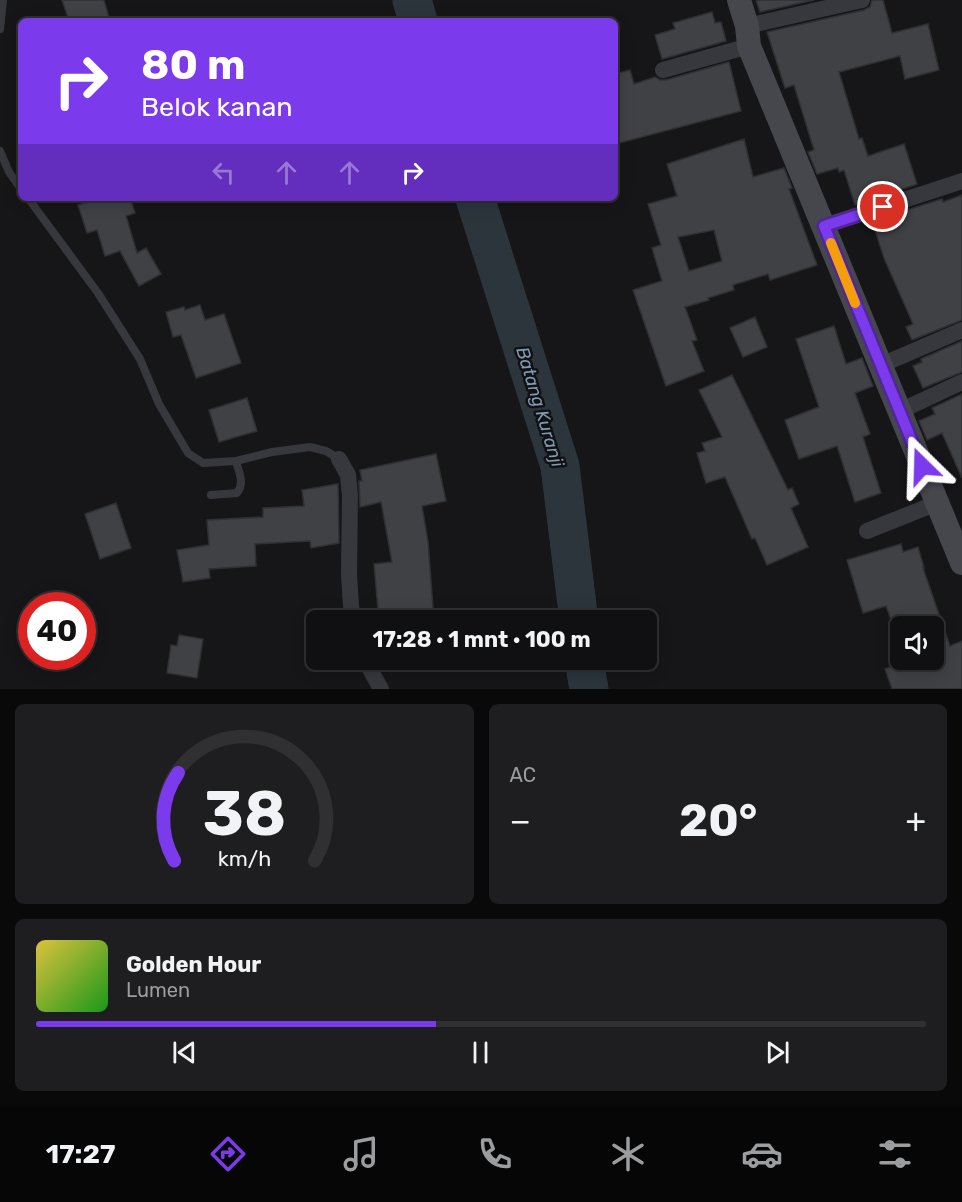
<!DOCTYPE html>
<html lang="id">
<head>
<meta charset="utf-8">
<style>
  body { margin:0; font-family:Rubik,sans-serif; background:#1e1e20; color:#f1f3f6; height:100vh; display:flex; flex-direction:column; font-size:22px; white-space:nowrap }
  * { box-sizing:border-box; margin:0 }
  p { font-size:20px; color:#9c9d9f }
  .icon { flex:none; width:33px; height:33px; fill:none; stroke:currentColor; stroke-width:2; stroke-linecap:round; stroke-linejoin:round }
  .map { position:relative; height:689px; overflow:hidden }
  .sheet { display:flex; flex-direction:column; gap:15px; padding:15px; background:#09090a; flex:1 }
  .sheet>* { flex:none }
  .hud { position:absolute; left:18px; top:18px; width:600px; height:183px; border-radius:9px; box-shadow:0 3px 15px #0003,0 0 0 2px #303032; background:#7c3aed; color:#fff; overflow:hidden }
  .fabs { position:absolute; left:890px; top:616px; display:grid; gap:12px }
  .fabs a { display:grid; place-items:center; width:54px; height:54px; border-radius:9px; background:#101012; box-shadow:0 3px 15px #0003,0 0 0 2px #303032; font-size:30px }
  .speed { position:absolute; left:18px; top:592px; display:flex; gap:12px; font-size:30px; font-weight:700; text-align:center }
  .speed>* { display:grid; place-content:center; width:78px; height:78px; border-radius:50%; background:#101012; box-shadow:0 3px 15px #0003,0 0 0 2px #303032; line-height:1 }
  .speed .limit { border:9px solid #d22; background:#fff; color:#111 }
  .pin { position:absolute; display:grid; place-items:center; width:51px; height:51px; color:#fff; margin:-26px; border:3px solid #fff; border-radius:50%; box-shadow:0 2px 6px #0007 }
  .me { position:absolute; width:66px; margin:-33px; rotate:338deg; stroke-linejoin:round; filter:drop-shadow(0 0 4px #0008) }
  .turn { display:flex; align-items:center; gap:21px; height:126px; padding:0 24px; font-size:27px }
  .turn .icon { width:78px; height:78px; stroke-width:2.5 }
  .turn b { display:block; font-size:42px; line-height:51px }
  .lanes { display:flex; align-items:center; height:57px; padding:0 24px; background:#0003; justify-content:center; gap:30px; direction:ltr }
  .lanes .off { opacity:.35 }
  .big { font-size:45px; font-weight:700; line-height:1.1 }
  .sheet .tile { flex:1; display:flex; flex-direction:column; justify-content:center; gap:9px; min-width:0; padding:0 21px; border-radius:9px; background:#1e1e20 }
  .sheet .dial { align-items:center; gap:0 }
  .dial svg { height:156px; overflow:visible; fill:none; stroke:#303032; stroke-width:7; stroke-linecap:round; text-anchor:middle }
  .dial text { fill:#f1f3f6; stroke:none }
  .song { display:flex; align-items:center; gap:18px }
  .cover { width:72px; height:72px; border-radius:9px; background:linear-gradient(135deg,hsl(50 70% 55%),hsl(120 70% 35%)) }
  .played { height:6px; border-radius:3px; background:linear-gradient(90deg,#7c3aed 45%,#303032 45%) }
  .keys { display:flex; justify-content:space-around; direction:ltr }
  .heat { display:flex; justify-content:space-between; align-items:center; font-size:33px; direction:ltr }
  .sheet .tiles { flex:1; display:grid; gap:15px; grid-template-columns:1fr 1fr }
  .tile:last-child { grid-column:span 2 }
  .trip { position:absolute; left:306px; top:610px; width:351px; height:60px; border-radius:9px; background:#101012; box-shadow:0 3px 15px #0003,0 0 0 2px #303032; font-weight:700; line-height:60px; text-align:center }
  .menu { display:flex; height:96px; justify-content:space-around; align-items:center; background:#060607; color:#9c9d9f }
  .menu .icon { width:42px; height:42px }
  .menu .on { color:#7c3aed }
  .menu b { font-size:27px; color:#f1f3f6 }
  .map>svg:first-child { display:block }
</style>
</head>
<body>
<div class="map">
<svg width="962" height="689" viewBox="0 0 962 689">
  <rect width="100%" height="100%" fill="#161618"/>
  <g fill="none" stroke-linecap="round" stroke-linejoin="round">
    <path stroke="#2c353c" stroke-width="39" d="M412,0L418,21
      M475,198L560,466L579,621
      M584,660L589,689"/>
  </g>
  <path fill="#404145" stroke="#303034" stroke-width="1.5" fill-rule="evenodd" d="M62,0H104L110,21H69Z
    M756,0H814L760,12Z
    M872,0H883L892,33L928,24L939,70L905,79L900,56L839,72L859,139L862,138L868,156L904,144L917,184L855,205L844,170L839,172L838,168L817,174L808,152L814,150L794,85L785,88L767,32L864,10L870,7Z
    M712,12L715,23L721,22L726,41L662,59L655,35L675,29L673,23Z
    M729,62L741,111L615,144V74L630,70L634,84L655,77L660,80H666Z
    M744,139L753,177L784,168L792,188L789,189L817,265L770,280L768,274L733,285L734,290L708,298L709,300L685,307L697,340L692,341L704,371L666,386L633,290L662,281L652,248L661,245L648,204L677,196L667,164ZM714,230L722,261L689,271L678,237Z
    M962,195V320L912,340L906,327L913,324L884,258L872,221L942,199L943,202Z
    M101,198H130L135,213L126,216L137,253L146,248L161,274L139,286L120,251L105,256L97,230L87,233L78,205Z
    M200,305L205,320L224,314L241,363L196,378L181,335L173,337L166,312L184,307L185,310Z
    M755,317L767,347L743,357L730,328Z
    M834,326L846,364L862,358L873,386L855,393L870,434L863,437L881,493L855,502L837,446L799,459L785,420L819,407L796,339Z
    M962,341V372L923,388L913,366L922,362L921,359Z
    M732,375L788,490L792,488L799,504L791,508L808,547L767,565L755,538L752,539L725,477L706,483L697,453L705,451L702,443L722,437L699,390Z
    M962,394V478L942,433L927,440L919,421L935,414L932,408Z
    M247,398L257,431L219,442L209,410Z
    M436,454L446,501L422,506L428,542L434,621H379L374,564L392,562L381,502L360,507L359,481H362L360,470Z
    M338,484L339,543L311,548L310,541L255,544L256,566L209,569L210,578L183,582L177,550L209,545L207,520L263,517V508L304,506L302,490Z
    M116,503L131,548L100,559L85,514Z
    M901,544L903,552L918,547L924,568H923L950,646L962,641V689H892L885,669L911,660H933V620L913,627H900V632L896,633L886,606L863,613L847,560Z
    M179,635L203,639L197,678L167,673L171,645L177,646Z"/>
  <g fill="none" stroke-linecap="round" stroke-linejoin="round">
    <path stroke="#37383d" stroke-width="8" d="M0,29L3,0
      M0,151L9,172L21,189
      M28,198L98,293L140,359L159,404L188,453L203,463L236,461L272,452L310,447L326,451L339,459
      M211,495L237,493C245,483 239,473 236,461"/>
    <path stroke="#37383d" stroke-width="16" d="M747,26L862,0
      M663,70L749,46
      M824,226L962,181
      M881,365L962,330
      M900,411L962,382
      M339,459L348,475L350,496L349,575L351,606L354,621
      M867,531L937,503
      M365,660L381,689"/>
    <path stroke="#45474d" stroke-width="24" d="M739,0L747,26L749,46L962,563"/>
  </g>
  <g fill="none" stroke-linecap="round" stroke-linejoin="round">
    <g stroke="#51269a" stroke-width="15">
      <path id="route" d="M883,207L824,226L922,466"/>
    </g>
    <use href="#route" stroke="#7c3aed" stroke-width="10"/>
    <path stroke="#f59e0b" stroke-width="10" d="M831,243L855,303"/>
  </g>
  <g text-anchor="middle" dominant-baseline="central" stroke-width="5" stroke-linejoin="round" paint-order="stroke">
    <g font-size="18" font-style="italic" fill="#7f9bb3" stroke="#111113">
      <text transform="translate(540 407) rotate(73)">Batang Kuranji</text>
    </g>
  </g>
</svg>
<div class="fabs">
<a><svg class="icon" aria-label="sound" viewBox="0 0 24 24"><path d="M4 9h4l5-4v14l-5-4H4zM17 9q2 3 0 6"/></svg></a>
</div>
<div class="speed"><div class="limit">40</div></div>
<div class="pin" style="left:883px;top:207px;background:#d93025"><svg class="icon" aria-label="arrive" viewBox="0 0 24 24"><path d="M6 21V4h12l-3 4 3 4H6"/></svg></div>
<svg class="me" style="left:922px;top:466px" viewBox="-20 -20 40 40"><path d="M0-17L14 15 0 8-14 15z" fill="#7c3aed" stroke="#fff" stroke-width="4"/></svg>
<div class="trip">17:28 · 1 mnt · 100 m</div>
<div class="hud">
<div class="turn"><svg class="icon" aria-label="right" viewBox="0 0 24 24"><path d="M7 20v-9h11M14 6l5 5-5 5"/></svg><div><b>80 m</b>Belok kanan</div></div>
<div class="lanes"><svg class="icon off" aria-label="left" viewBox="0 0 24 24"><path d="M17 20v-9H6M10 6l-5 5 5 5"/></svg><svg class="icon off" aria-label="ahead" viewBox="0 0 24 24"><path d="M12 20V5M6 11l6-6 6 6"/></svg><svg class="icon off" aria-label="ahead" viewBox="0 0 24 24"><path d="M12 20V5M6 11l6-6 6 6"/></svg><svg class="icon" aria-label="right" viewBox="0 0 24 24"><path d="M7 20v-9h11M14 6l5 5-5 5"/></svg></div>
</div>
</div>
<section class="sheet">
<div class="tiles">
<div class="tile dial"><svg viewBox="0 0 100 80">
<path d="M14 69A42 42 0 1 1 86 69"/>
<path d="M14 69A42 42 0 0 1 16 24" stroke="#7c3aed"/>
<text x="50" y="56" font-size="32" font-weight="700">38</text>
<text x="50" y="72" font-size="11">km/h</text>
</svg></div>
<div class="tile"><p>AC</p>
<div class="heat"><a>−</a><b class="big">20°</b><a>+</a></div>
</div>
<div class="tile">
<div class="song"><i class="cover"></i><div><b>Golden Hour</b><p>Lumen</p></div></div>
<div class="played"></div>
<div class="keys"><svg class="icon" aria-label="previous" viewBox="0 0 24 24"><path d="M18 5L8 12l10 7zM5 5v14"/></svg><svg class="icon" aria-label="pause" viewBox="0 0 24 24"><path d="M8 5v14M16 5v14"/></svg><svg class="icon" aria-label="next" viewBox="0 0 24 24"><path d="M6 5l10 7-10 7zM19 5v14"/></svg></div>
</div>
</div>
</section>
<nav class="menu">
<b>17:27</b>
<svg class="icon on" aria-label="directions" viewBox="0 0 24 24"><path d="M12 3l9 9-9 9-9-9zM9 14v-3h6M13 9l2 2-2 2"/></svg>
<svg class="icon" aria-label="music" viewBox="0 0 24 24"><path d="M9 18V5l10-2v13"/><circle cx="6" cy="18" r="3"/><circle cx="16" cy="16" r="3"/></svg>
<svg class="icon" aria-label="phone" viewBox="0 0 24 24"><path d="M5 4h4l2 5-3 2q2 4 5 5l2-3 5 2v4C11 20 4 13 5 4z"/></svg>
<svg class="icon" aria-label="climate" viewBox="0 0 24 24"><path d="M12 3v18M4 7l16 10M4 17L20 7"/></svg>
<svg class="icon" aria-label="car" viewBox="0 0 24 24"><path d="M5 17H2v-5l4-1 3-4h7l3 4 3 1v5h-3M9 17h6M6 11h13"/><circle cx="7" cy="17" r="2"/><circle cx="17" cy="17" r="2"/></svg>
<svg class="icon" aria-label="filters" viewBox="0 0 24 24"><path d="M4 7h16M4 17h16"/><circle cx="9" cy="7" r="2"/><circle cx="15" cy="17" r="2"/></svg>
</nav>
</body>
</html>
